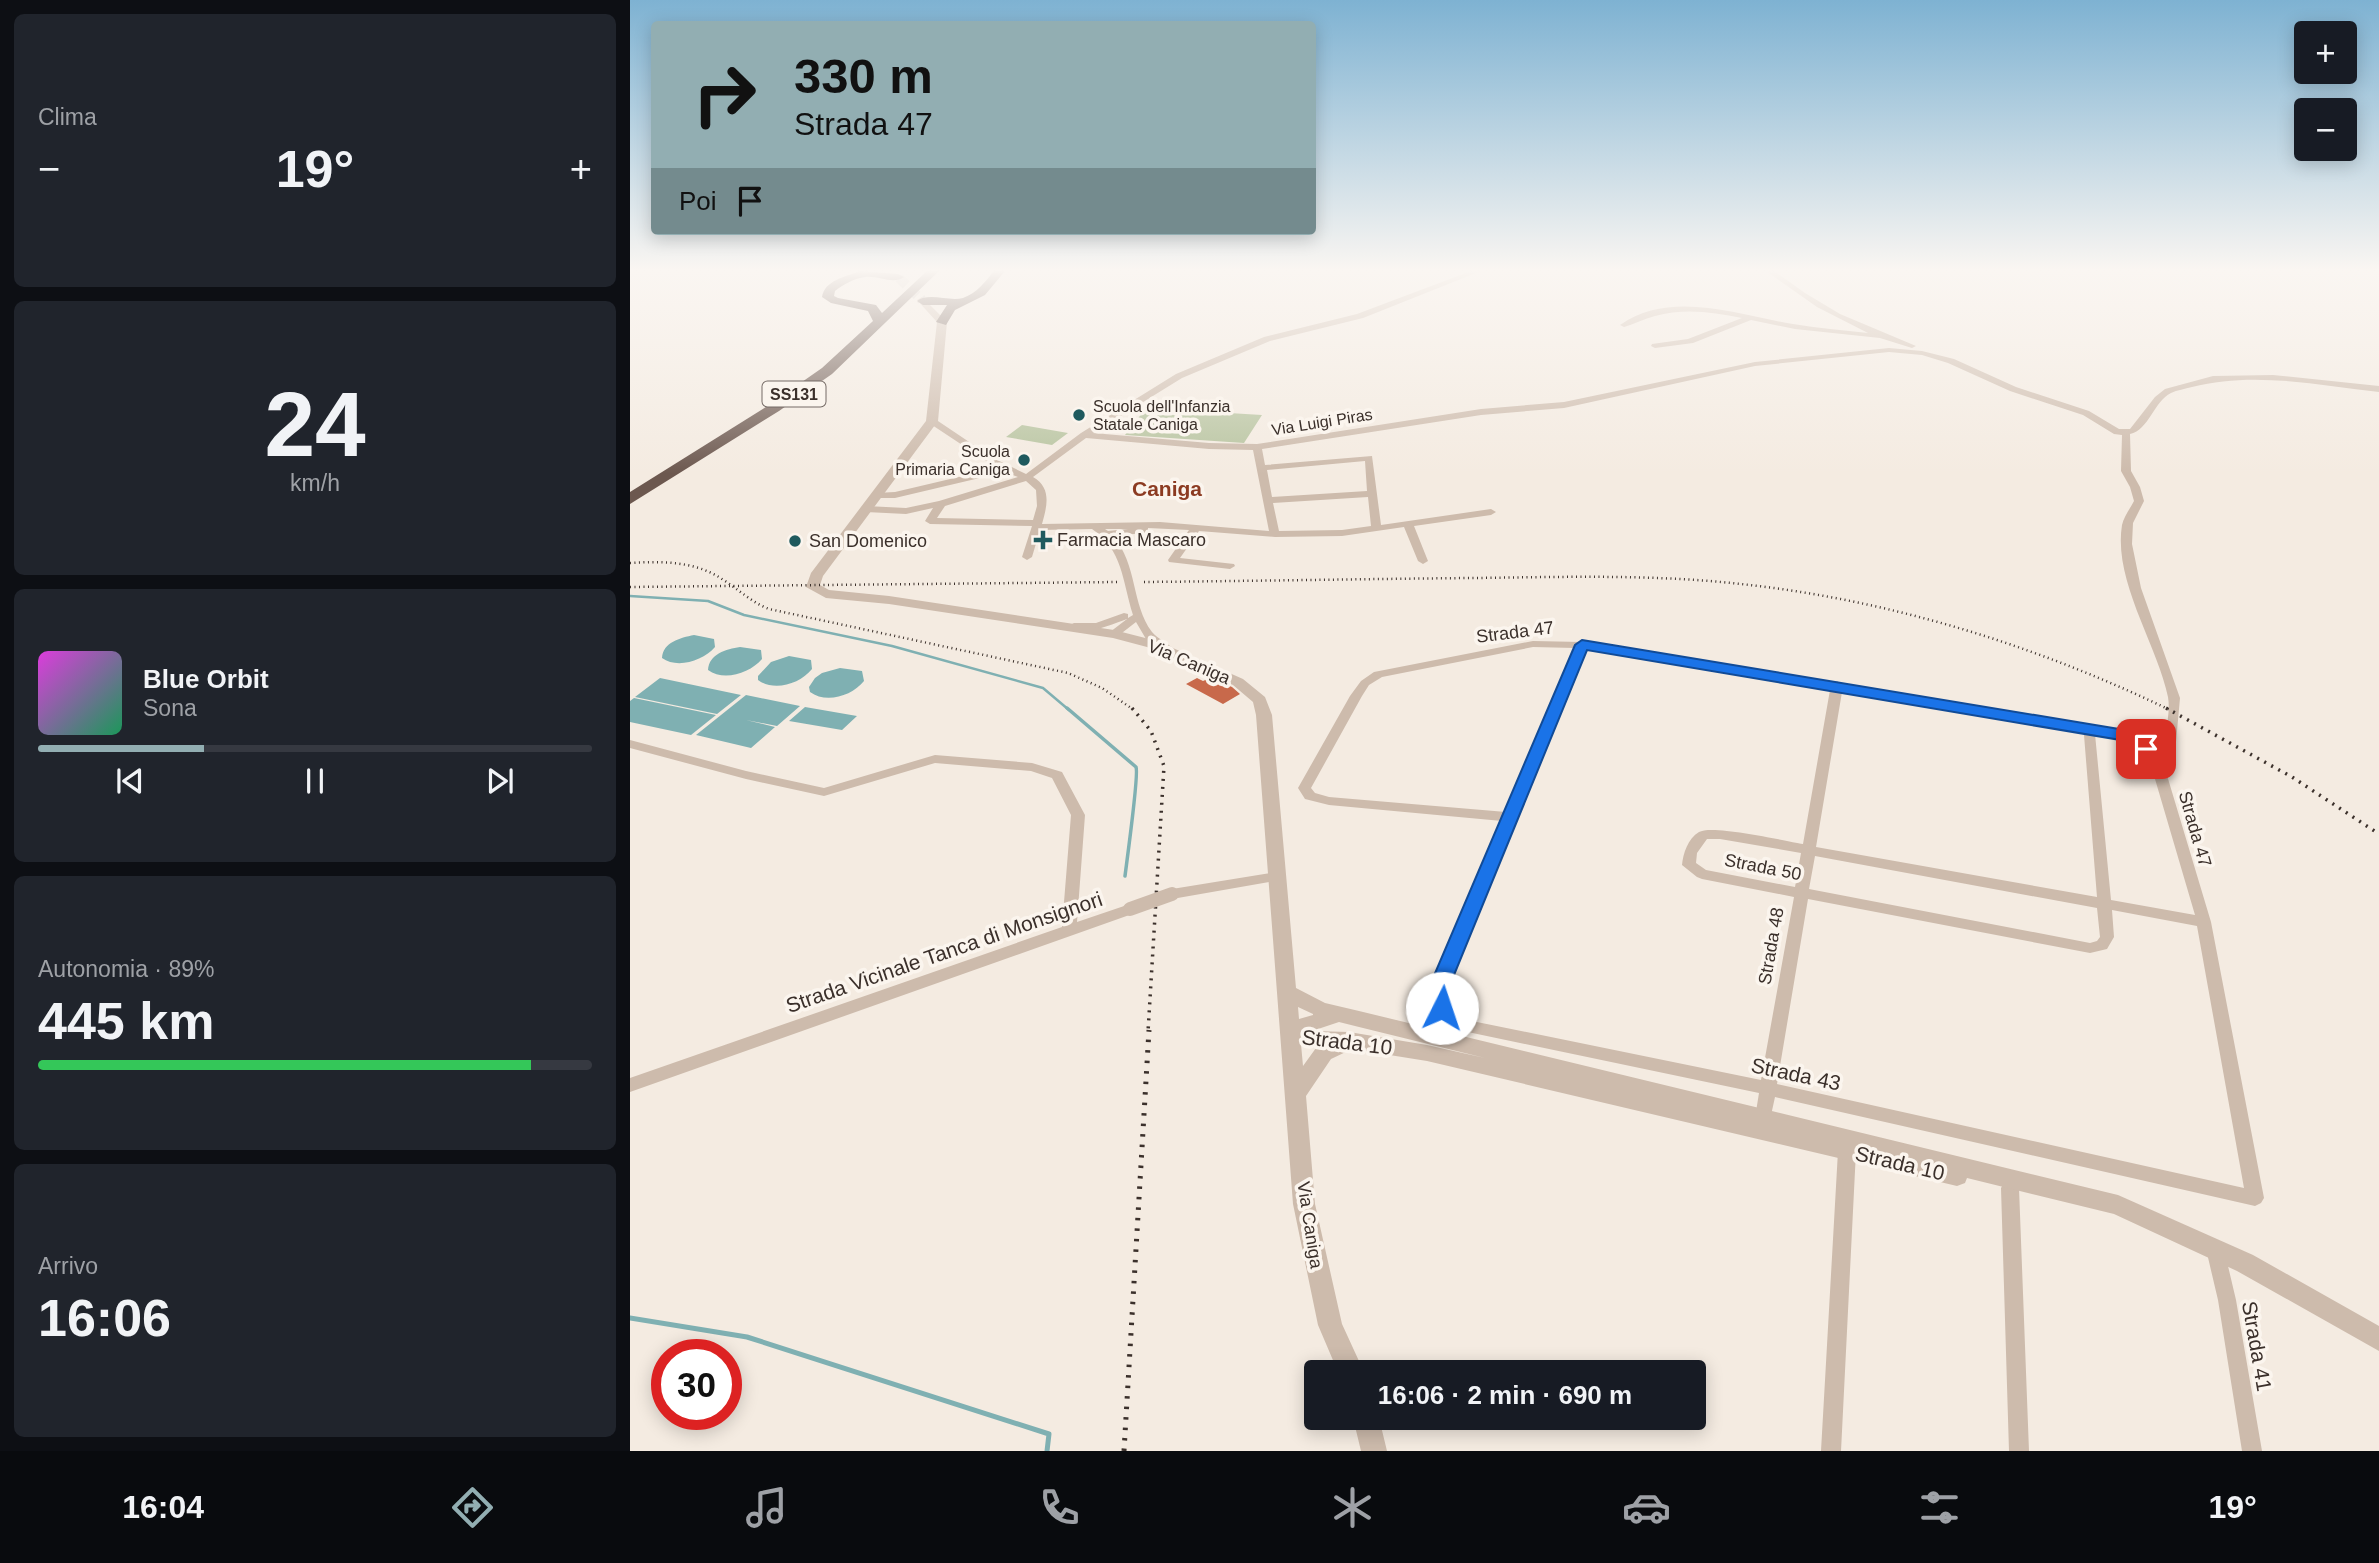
<!DOCTYPE html>
<html lang="it">
<head>
<meta charset="utf-8">
<style>
  body { margin:0; font-family:Helvetica,sans-serif; background:#20242c; color:#f1f3f6; height:100vh; display:flex; flex-direction:column; font-size:26px; white-space:nowrap }
  * { box-sizing:border-box; margin:0 }
  p { font-size:23px; color:#9ea1a6 }
  .icon { flex:none; width:38px; height:38px; fill:none; stroke:currentColor; stroke-width:2; stroke-linecap:round; stroke-linejoin:round }
  .map { position:relative; flex:1; overflow:hidden }
  .drawer { display:flex; flex-direction:column; gap:14px; padding:14px; background:#0d0f14; width:630px }
  .drawer>* { flex:none }
  .hud { position:absolute; left:21px; top:21px; width:665px; height:214px; border-radius:7px; box-shadow:0 4px 18px #0003; background:#92aeb2; color:#111; overflow:hidden }
  .buttons { position:absolute; left:1664px; top:21px; display:grid; gap:14px }
  .buttons a { display:grid; place-items:center; width:63px; height:63px; border-radius:7px; background:#171b24; box-shadow:0 4px 18px #0003; font-size:35px }
  .speed { position:absolute; left:21px; top:1339px; display:flex; gap:14px; font-size:35px; font-weight:700; text-align:center }
  .speed>* { display:grid; place-content:center; width:91px; height:91px; border-radius:50%; background:#171b24; box-shadow:0 4px 18px #0003; line-height:1 }
  .speed .limit { border:10px solid #d22; background:#fff; color:#111 }
  .pin { position:absolute; display:grid; place-items:center; width:60px; height:60px; color:#fff; margin:-30px; border-radius:14px; box-shadow:0 4px 10px #0006 }
  .me { position:absolute; width:77px; margin:-38px; rotate:4deg; stroke-linejoin:round; filter:drop-shadow(0 0 5px #0008) }
  .turn { display:flex; align-items:center; gap:24px; height:147px; padding:0 28px; font-size:32px }
  .turn .icon { width:91px; height:91px; stroke-width:2.5 }
  .turn b { display:block; font-size:49px; line-height:60px }
  .then { display:flex; align-items:center; height:66px; padding:0 28px; background:#0003; gap:14px; font-size:26px }
  .big { font-size:52px; font-weight:700; line-height:1.1 }
  .drawer .card { flex:1; display:flex; flex-direction:column; justify-content:center; gap:10px; min-width:0; padding:0 24px; border-radius:10px; background:#20242c }
  .drawer .dial { align-items:center; gap:0 }
  .dial b { font-size:91px; line-height:1 }
  .song { display:flex; align-items:center; gap:21px }
  .cover { width:84px; height:84px; border-radius:10px; background:linear-gradient(135deg,hsl(300 70% 55%),hsl(150 70% 35%)) }
  .played { height:7px; border-radius:4px; background:linear-gradient(90deg,#92aeb2 30%,#363941 30%) }
  .keys { display:flex; justify-content:space-around; direction:ltr }
  .heat { display:flex; justify-content:space-between; align-items:center; font-size:38px; direction:ltr }
  .charge { height:10px; border-radius:5px; background:linear-gradient(90deg,#34c759 89%,#363941 0) }
  .trip { position:absolute; left:674px; top:1360px; width:402px; height:70px; border-radius:7px; background:#171b24; box-shadow:0 4px 18px #0003; font-weight:700; line-height:70px; text-align:center }
  .dock { display:flex; height:112px; justify-content:space-around; align-items:center; background:#090b0e; color:#9ea1a6 }
  .dock .icon { width:49px; height:49px }
  .dock .on { color:#92aeb2 }
  .dock b { font-size:32px; color:#f1f3f6 }
  main { display:flex; flex:1; min-height:0 }
  .map>svg:first-child { display:block }
</style>
</head>
<body>
<main>
<section class="drawer">
<div class="card"><p>Clima</p>
<div class="heat"><a>−</a><b class="big">19°</b><a>+</a></div>
</div>
<div class="card dial"><b>24</b><p>km/h</p></div>
<div class="card">
<div class="song"><i class="cover"></i><div><b>Blue Orbit</b><p>Sona</p></div></div>
<div class="played"></div>
<div class="keys"><svg class="icon" aria-label="previous" viewBox="0 0 24 24"><path d="M18 5L8 12l10 7zM5 5v14"/></svg><svg class="icon" aria-label="pause" viewBox="0 0 24 24"><path d="M8 5v14M16 5v14"/></svg><svg class="icon" aria-label="next" viewBox="0 0 24 24"><path d="M6 5l10 7-10 7zM19 5v14"/></svg></div>
</div>
<div class="card"><p>Autonomia · 89%</p><b class="big">445 km</b><div class="charge"></div></div>
<div class="card"><p>Arrivo</p><b class="big">16:06</b></div>
</section>
<div class="map">
<svg width="1749" height="1451" viewBox="0 0 1749 1451">
  <rect width="100%" height="100%" fill="#f4ebe1"/>
  <path fill="#b8c4a0" d="M516,408L632,415L614,443L495,435Z
    M392,425L438,433L422,445L376,437Z"/>
  <path fill="#7fb0b2" d="M64,635L84,639L85,647C73,661 47,669 32,658C33,642 50,638 64,635Z
    M110,647L131,650L132,659C120,673 94,682 78,670C79,654 96,649 110,647Z
    M159,656L181,660L182,669C170,684 144,692 128,680V676L141,662Z
    M210,668L232,671L234,681C222,696 196,704 180,692L179,687L185,678L192,673Z
    M30,678L111,695L87,714L5,697Z
    M116,695L170,706L147,726L116,720L145,727L121,748L66,735Z
    M4,698L86,715L61,735L0,722V701Z
    M175,707L227,716L212,730L159,721Z"/>
  <g fill="none" stroke-linecap="round" stroke-linejoin="round">
    <path stroke="#7fb0b2" stroke-width="2.5" d="M0,596L78,601L114,615L262,646L413,688L439,710"/>
    <path stroke="#7fb0b2" stroke-width="3.5" d="M437,708L506,767C509,774 497,860 495,876"/>
    <path stroke="#7fb0b2" stroke-width="5" d="M0,1318L117,1337L419,1434L417,1451"/>
  </g>
  <path fill="#c8694b" d="M567,678L573,681L580,678L602,687L610,694L593,704L556,684Z"/>
  <g fill="none" stroke-linecap="round" stroke-linejoin="round">
    <path stroke="#cfc6bd" stroke-width="10" stroke-dasharray="10 5" stroke-linecap="butt" d="M269,278L292,300"/>
    <path fill="#cdbbac" fill-rule="evenodd" d="M841,271H851L733,318L640,341L552,378L463,433L579,443L627,444L851,409L934,402L1125,362L1259,348L1292,351L1324,359L1386,387L1459,411L1489,429H1500L1525,397L1535,389L1583,376L1643,375L1749,386V392C1688,385 1623,371 1562,387C1555,389 1547,390 1541,393C1524,401 1519,430 1500,434L1501,471L1510,487L1514,501L1503,523L1502,544L1511,588L1550,698L1545,753L1533,762L1581,922L1634,1198L1631,1203L1625,1206L1145,1097L1138,1129L1132,1131L1126,1129L1124,1124L1129,1093L833,1031L813,1018L799,992L872,821L699,805L675,799L668,788L720,696L731,681L744,672L903,641L952,642L1203,683L1207,681L1213,685L1507,733L1511,734L1528,754L1533,751C1534,734 1541,715 1538,697C1527,644 1483,581 1492,525C1494,516 1500,509 1504,501L1500,487L1491,471L1492,435L1484,434L1453,415L1380,391L1318,363L1292,355L1259,352L1125,366L934,408L851,415L632,449L635,465L742,456L751,525L861,509L866,512L861,515L784,526L798,561L793,564L788,561L774,527L712,536L645,537L569,531L550,558L604,564L605,566L600,569L539,562L538,560L559,530L518,528V532L514,533L483,536C508,565 501,604 522,632C528,639 537,643 544,649L538,652L516,639L506,622L488,636H480L478,634L480,632L497,619C480,625 455,637 438,626L444,623H466L494,613L498,614V618L503,615C492,580 493,550 462,529L410,530L402,557L397,560L392,557L402,526L300,524L295,521L303,508L276,514L236,512L231,509L236,506L276,508L309,501L388,477L375,472L265,498H243L241,496L246,493L265,492L367,468L299,423V419H305L363,458L396,474L451,433L546,374L634,337L727,314ZM456,438L579,449L623,450L639,531L530,522L412,524C417,506 422,488 403,477ZM735,461L737,491L642,497L637,470ZM396,481L406,490L407,506L403,520L307,518L315,506ZM738,497L741,526L712,530L649,531L643,503ZM475,529H498L478,531ZM903,647L945,648L876,812L699,797L685,793L681,788L732,696L739,685L752,677ZM956,649L1200,690L1173,844C1155,841 1082,824 1069,832C1058,838 1053,854 1052,865L1067,877L1072,879L1164,897L1131,1080L842,1021C828,1015 820,1007 815,992ZM1212,692L1456,732L1454,735L1467,897L1186,847ZM1465,734L1503,740L1520,762L1565,915L1481,900ZM1077,839H1090L1171,853L1165,887L1076,870L1066,863L1067,853ZM1185,856L1467,908L1470,937L1467,941L1460,943L1179,889ZM1178,899L1460,953L1477,949L1484,937L1482,910L1567,926L1614,1188L1147,1084Z
      M1136,271H1144L1175,293L1210,314L1286,346L1282,348L1250,338L1165,329L1121,320L1063,343L1025,348L1021,346L1022,344L1058,339L1112,318C1083,312 1054,308 1025,316C1014,319 1004,324 994,327L990,325C1041,289 1108,315 1163,324C1187,328 1213,330 1238,333L1187,307Z
      M0,740L116,771L194,788L305,755L402,763L432,772L455,815L447,922L500,904L505,905L507,909L505,913L0,1092V1078L432,927L441,815L422,778L401,771L305,763L194,796L116,779L0,748Z
      M646,872L651,874L653,877L651,880L542,899L537,898L535,894L537,890L542,889Z
      M1217,1144L1223,1146L1226,1151L1211,1451H1191L1208,1151L1211,1146Z
      M1380,1180L1386,1183L1389,1188L1399,1451H1379L1371,1188L1374,1183Z
      M1585,1241L1591,1243L1594,1249L1606,1300L1632,1451H1612L1588,1300L1576,1249L1579,1243Z"/>
    <path fill="#cdbbac" fill-rule="evenodd" d="M292,297L317,322L308,421L193,576L190,585L199,590L259,596L484,630L527,641L613,679L635,697L642,715L666,988L695,1003L729,1011L1488,1195L1623,1255L1749,1326V1351L1607,1271L1484,1214L1337,1178L1335,1183L1327,1186L797,1061L722,1049L701,1059L676,1096L685,1204L712,1324L734,1372H708L688,1325L663,1204L626,715L623,702L603,685L517,647L483,638L259,604L196,598L176,587L181,573L296,421L307,322L287,300ZM668,1007L683,1014V1015L669,1019ZM709,1022L729,1027L855,1058L797,1045L719,1032L682,1031ZM671,1044L686,1048L673,1066Z
      M723,1418H749L757,1451H731Z"/>
    <path fill="#6c584f" fill-rule="evenodd" d="M230,271L268,274L274,277C263,285 248,275 235,277C225,278 212,285 205,291L204,296L208,298L246,305L252,313L297,271H309L202,374L149,411L0,504V492L139,405L192,368L243,321L238,311L201,303L192,297C195,280 215,277 230,271Z
      M364,271H375L355,295L325,310L316,325L306,322L317,305H293L287,301C299,292 319,302 333,298C347,293 355,282 364,271Z"/>
    <path stroke="#3b302b" stroke-width="2.5" stroke-dasharray="1 3.5" stroke-linecap="butt" d="M0,563C31,561 65,561 92,579C108,589 121,602 139,609L438,673L472,688L504,710
      M514,582C623,581 732,579 842,578C932,577 1021,574 1111,584C1260,600 1405,645 1540,710
      M0,587L487,582"/>
    <path stroke="#3b302b" stroke-width="3.5" stroke-dasharray="2 6" stroke-linecap="butt" d="M502,708L521,731L534,766L518,1032
      M1536,708L1662,777L1749,834"/>
    <path stroke="#3b302b" stroke-width="5" stroke-dasharray="2.5 8" stroke-linecap="butt" d="M494,1451L519,1030"/>
    <path stroke="#cdbbac" stroke-width="14" d="M500,909L542,894"/>
  </g>
  <linearGradient id="sky" x2="0" y2="1"><stop stop-color="#7eb2d2"/><stop offset="0.57" stop-color="#faf6f2"/><stop offset="1" stop-color="#faf6f2" stop-opacity="0"/></linearGradient>
  <rect width="1749" height="474" fill="url(#sky)"/>
  <path fill="#1a73e8" stroke="#114b97" stroke-width="2" d="M952,640L1507,732L1512,734L1525,749L1516,754L1511,753L1502,742L957,650L817,992L822,1008L819,1014L812,1016L805,1014L797,992L945,645Z"/>
  <g fill="#1f5a5e" stroke="#fbf5ee" stroke-width="2.5">
    <circle cx="449" cy="415" r="7"/>
    <circle cx="394" cy="460" r="7"/>
    <path d="M409.5 529.5h7v7h7v7h-7v7h-7v-7h-7v-7h7z"/>
    <circle cx="165" cy="541" r="7"/>
  </g>
  <g text-anchor="middle" dominant-baseline="central" stroke-width="7" stroke-linejoin="round" paint-order="stroke">
    <rect fill="#fbf5ee" stroke="#756b66" stroke-width="2" x="132.5" y="381.5" width="63" height="25" rx="5"/>
    <g font-size="16" font-weight="bold" fill="#3b302b">
      <text x="164" y="394">SS131</text>
    </g>
    <g font-size="16" fill="#3b302b" stroke="#fbf5ee" text-anchor="start">
      <text x="463" y="406">Scuola dell'Infanzia<tspan x="463" dy="18">Statale Caniga</tspan></text>
      <text x="380" y="451" text-anchor="end">Scuola<tspan x="380" dy="18">Primaria Caniga</tspan></text>
    </g>
    <g font-size="16" fill="#3b302b" stroke="#fbf5ee">
      <text transform="translate(692 422) rotate(-9)">Via Luigi Piras</text>
    </g>
    <g font-size="18" fill="#3b302b" stroke="#fbf5ee" text-anchor="start">
      <text x="427" y="540">Farmacia Mascaro</text>
      <text x="179" y="541">San Domenico</text>
    </g>
    <g font-size="18" fill="#3b302b" stroke="#fbf5ee">
      <text transform="translate(885 632) rotate(-7)">Strada 47</text>
      <text transform="translate(559 662) rotate(23)">Via Caniga</text>
      <text transform="translate(1565 829) rotate(74)">Strada 47</text>
      <text transform="translate(1133 867) rotate(11)">Strada 50</text>
      <text transform="translate(1141 946) rotate(-80)">Strada 48</text>
      <text transform="translate(680 1225) rotate(81)">Via Caniga</text>
    </g>
    <g font-size="21" font-weight="bold" fill="#8c3b22" stroke="#fbf5ee">
      <text x="537" y="488">Caniga</text>
    </g>
    <g font-size="21" fill="#3b302b" stroke="#fbf5ee">
      <text transform="translate(314 952) rotate(-19)">Strada Vicinale Tanca di Monsignori</text>
      <text transform="translate(717 1042) rotate(7)">Strada 10</text>
      <text transform="translate(1166 1074) rotate(12)">Strada 43</text>
      <text transform="translate(1270 1163) rotate(13)">Strada 10</text>
      <text transform="translate(1627 1346) rotate(80)">Strada 41</text>
    </g>
  </g>
</svg>
<div class="buttons">
<a>+</a>
<a>−</a>
</div>
<div class="speed"><div class="limit">30</div></div>
<div class="pin" style="left:1516px;top:749px;background:#d93025"><svg class="icon" aria-label="arrive" viewBox="0 0 24 24"><path d="M6 21V4h12l-3 4 3 4H6"/></svg></div>
<svg class="me" style="left:812px;top:1008px" viewBox="-20 -20 40 40"><circle r="19" fill="#fff"/><path d="M0-13L10 11 0 6-10 11z" fill="#1a73e8"/></svg>
<div class="trip">16:06 · 2 min · 690 m</div>
<div class="hud">
<div class="turn"><svg class="icon" aria-label="right" viewBox="0 0 24 24"><path d="M7 20v-9h11M14 6l5 5-5 5"/></svg><div><b>330 m</b>Strada 47</div></div>
<div class="then">Poi<svg class="icon" aria-label="arrive" viewBox="0 0 24 24"><path d="M6 21V4h12l-3 4 3 4H6"/></svg></div>
</div>
</div>
</main>
<nav class="dock">
<b>16:04</b>
<svg class="icon on" aria-label="directions" viewBox="0 0 24 24"><path d="M12 3l9 9-9 9-9-9zM9 14v-3h6M13 9l2 2-2 2"/></svg>
<svg class="icon" aria-label="music" viewBox="0 0 24 24"><path d="M9 18V5l10-2v13"/><circle cx="6" cy="18" r="3"/><circle cx="16" cy="16" r="3"/></svg>
<svg class="icon" aria-label="phone" viewBox="0 0 24 24"><path d="M5 4h4l2 5-3 2q2 4 5 5l2-3 5 2v4C11 20 4 13 5 4z"/></svg>
<svg class="icon" aria-label="climate" viewBox="0 0 24 24"><path d="M12 3v18M4 7l16 10M4 17L20 7"/></svg>
<svg class="icon" aria-label="car" viewBox="0 0 24 24"><path d="M5 17H2v-5l4-1 3-4h7l3 4 3 1v5h-3M9 17h6M6 11h13"/><circle cx="7" cy="17" r="2"/><circle cx="17" cy="17" r="2"/></svg>
<svg class="icon" aria-label="filters" viewBox="0 0 24 24"><path d="M4 7h16M4 17h16"/><circle cx="9" cy="7" r="2"/><circle cx="15" cy="17" r="2"/></svg>
<b>19°</b>
</nav>
</body>
</html>
